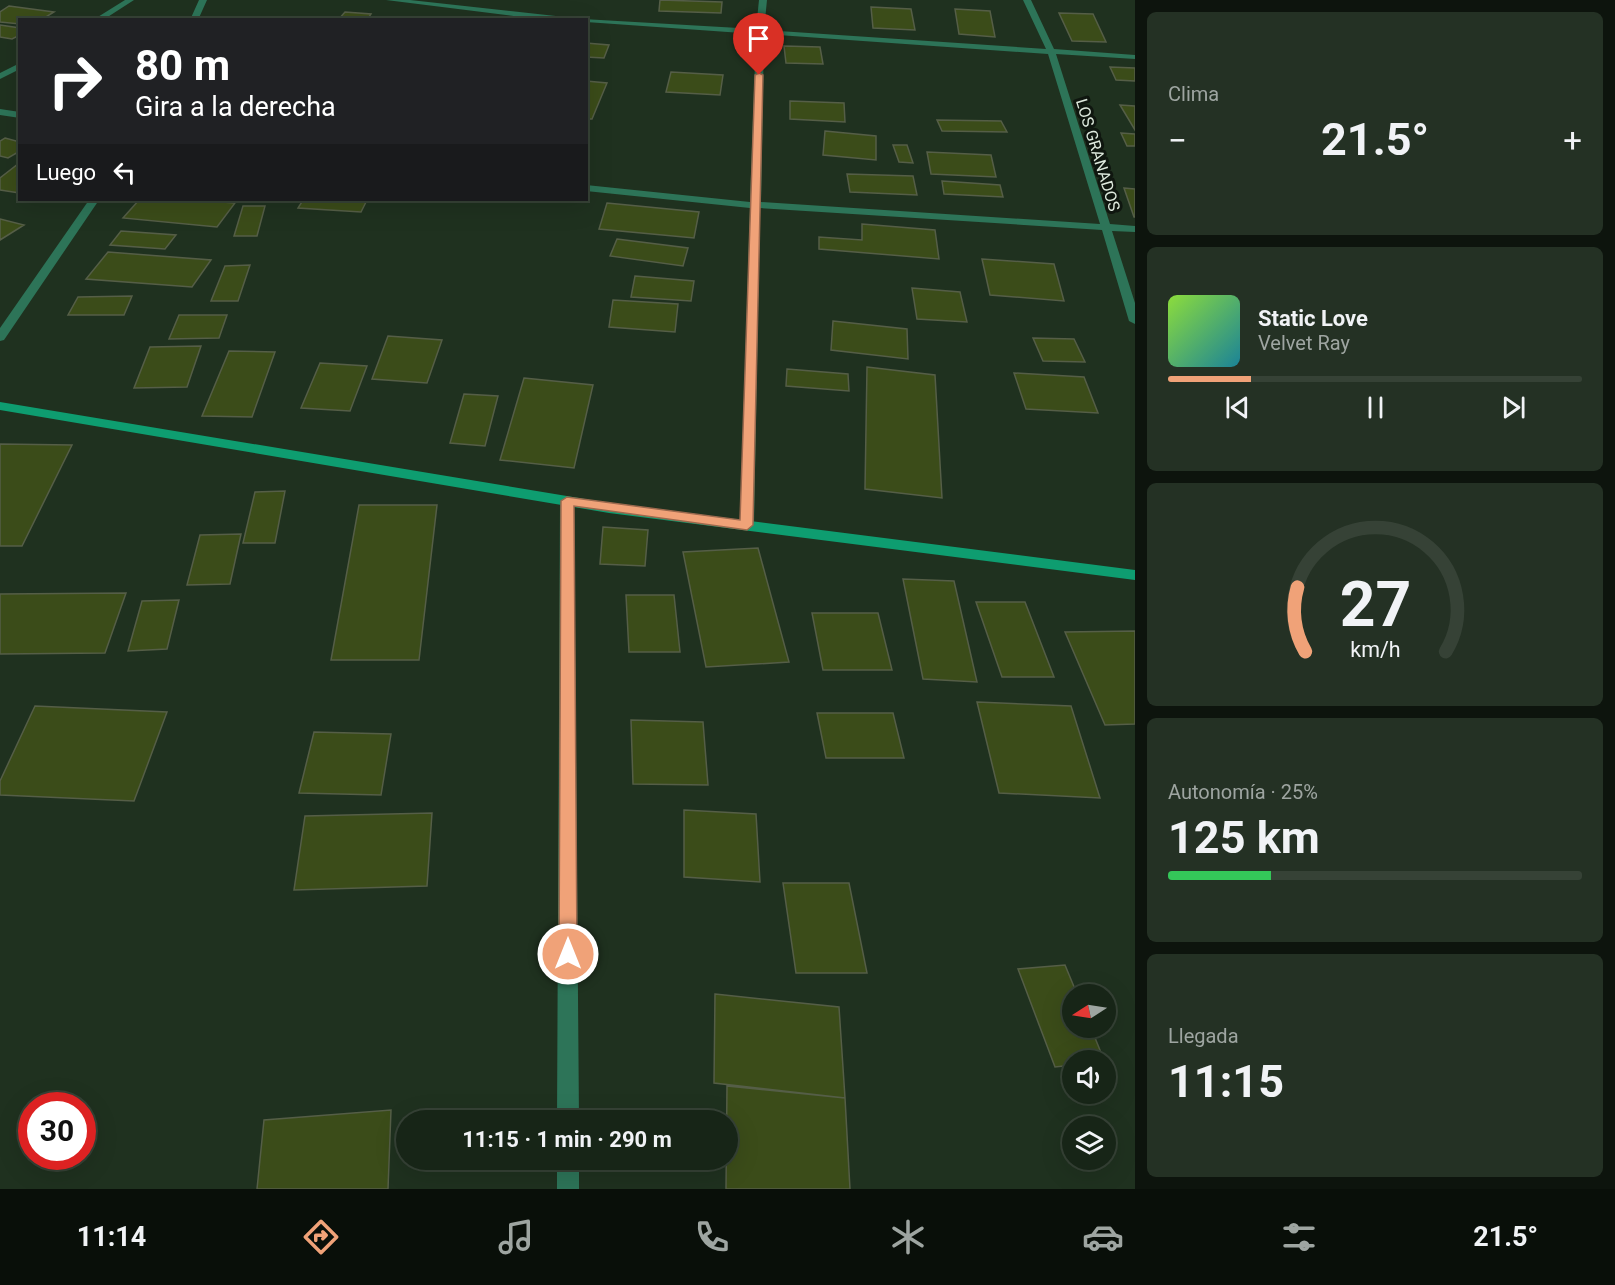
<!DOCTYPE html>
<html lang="es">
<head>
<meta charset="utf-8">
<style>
  body { margin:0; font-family:Roboto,sans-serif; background:#243124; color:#f1f3f6; height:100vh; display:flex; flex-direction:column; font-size:22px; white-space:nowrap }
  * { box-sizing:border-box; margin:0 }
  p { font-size:20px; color:#9ea5a1 }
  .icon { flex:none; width:33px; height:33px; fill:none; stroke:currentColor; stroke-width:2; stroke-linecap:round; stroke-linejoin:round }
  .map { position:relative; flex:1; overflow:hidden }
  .panel { display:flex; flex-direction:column; gap:12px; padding:12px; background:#0d140d; width:480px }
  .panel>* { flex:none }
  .guide { position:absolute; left:18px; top:18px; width:570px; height:183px; border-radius:0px; box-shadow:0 6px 24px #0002,0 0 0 2px #364236; background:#202124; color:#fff; overflow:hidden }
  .needle { width:39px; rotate:258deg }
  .fabs { position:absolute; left:1062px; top:984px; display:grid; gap:12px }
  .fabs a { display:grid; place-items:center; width:54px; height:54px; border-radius:50%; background:#172517; box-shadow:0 6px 24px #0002,0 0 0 2px #364236; font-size:30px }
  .speed { position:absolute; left:18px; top:1092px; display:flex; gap:12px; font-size:30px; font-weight:700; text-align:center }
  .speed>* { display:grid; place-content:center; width:78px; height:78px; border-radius:50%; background:#172517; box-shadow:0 6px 24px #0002,0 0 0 2px #364236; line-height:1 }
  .speed .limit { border:9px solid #d22; background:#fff; color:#111 }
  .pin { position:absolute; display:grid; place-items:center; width:51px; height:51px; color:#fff; margin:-62px -26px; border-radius:50% 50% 50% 0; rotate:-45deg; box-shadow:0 0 6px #0007 }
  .pin .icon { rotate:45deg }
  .me { position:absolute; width:66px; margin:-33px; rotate:0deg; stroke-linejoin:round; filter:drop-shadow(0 0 4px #0008) }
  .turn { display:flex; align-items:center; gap:21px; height:126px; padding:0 18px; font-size:27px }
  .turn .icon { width:78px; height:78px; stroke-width:2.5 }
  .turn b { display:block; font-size:42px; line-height:51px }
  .then { display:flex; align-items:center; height:57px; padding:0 18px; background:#0003; gap:12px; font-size:22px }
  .big { font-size:45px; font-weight:700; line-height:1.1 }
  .panel .card { flex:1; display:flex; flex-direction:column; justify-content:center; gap:9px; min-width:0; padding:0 21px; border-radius:9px; background:#243124 }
  .panel .dial { align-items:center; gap:0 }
  .dial svg { height:156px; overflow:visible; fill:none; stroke:#364236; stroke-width:7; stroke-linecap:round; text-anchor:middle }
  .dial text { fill:#f1f3f6; stroke:none }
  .song { display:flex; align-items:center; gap:18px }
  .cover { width:72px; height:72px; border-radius:9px; background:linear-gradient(135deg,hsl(90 70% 55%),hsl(190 70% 35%)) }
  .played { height:6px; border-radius:3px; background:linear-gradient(90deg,#f0a278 20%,#364236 20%) }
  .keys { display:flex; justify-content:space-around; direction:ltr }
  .heat { display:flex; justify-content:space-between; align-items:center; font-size:33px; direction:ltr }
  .charge { height:9px; border-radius:4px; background:linear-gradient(90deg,#34c759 25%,#364236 0) }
  .trip { position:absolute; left:396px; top:1110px; width:342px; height:60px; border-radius:30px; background:#172517; box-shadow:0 6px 24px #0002,0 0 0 2px #364236; font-weight:700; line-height:60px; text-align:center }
  .tabs { display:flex; height:96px; justify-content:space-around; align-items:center; background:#090f09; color:#9ea5a1 }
  .tabs .icon { width:42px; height:42px }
  .tabs .on { color:#f0a278 }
  .tabs b { font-size:27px; color:#f1f3f6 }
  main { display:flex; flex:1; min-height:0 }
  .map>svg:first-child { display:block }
</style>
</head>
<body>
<main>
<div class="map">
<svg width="1135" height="1189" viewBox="0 0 1135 1189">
  <rect width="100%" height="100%" fill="#1f311f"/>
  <path fill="#3b4c19" stroke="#555e47" stroke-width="1.5" d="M660,0L722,2L721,13L659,11Z
    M9,6L54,12L41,20H20V24L0,22V12Z
    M871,7L911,9L915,30L873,28Z
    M955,9L990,11L995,37L959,34Z
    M345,12L371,14L367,20H338Z
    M1059,13L1093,14L1106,42L1072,41Z
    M0,25L20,28V35L12,39L0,37Z
    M586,43L609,45L604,58L586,57Z
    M784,46L820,47L823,64L786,63Z
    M1110,67L1135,68V81L1116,80Z
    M671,72L723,75L720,95L666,92Z
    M586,81L607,83L592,119H586Z
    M790,101L844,103L845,122L790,119Z
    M1120,105L1135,106V130Z
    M937,120L1001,121L1007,132L942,131Z
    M825,131L876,136V160L823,155Z
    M1121,133L1135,134V146H1127Z
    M5,138L20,142V151L8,158L0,156V141Z
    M893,145H907L913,163L899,162Z
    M927,152L991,155L996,177L931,174Z
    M18,164L20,193L0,190V178Z
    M847,174L913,176L917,195L850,192Z
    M942,181L1000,185L1003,197L944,194Z
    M1124,188L1135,189V217H1134Z
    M139,200H196L235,203L217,227L123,218Z
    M303,200H367L361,212L298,208Z
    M607,203L699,212L694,238L599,229Z
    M243,206H265L257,236H234Z
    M0,219L24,225L0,240Z
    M862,224L935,230L939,259L819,249V237L862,240Z
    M121,231L176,235L165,249L110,245Z
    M617,239L688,248L683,266L610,256Z
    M108,252L211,260L192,287L86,279Z
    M982,259L1054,264L1064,301L990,295Z
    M250,265L238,301H211L225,266Z
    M635,276L694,281L691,301L631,297Z
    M912,288L960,292L967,322L917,319Z
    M132,296L124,315H68L78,297Z
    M613,300L678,304L675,332L609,327Z
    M179,315H227L219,338L169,339Z
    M833,321L907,329L908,359L831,350Z
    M388,336L442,340L427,383L372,379Z
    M1033,338L1074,339L1085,362L1043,361Z
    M201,346L187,387L134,388L150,347Z
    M229,351L275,352L252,417L202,416Z
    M320,363L367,366L350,411L301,408Z
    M867,367L935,375L942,498L865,489Z
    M787,369L848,374L849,391L786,386Z
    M1014,373L1084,377L1098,413L1026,409Z
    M524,378L593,385L574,468L500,460Z
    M464,394L498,396L485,446L450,443Z
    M0,444L72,445L22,546H0Z
    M285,491L275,543H243L255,492Z
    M359,505H437L419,660H331Z
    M603,527L648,530L645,566L600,564Z
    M241,534L230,584L187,585L200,535Z
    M758,548L789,662L706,667L683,552Z
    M903,579L954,581L977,682L923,679Z
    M126,593L105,653L0,654V594Z
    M626,595H674L680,652H629Z
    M179,600L167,649L128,651L142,601Z
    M976,602H1025L1054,677H1002Z
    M812,613H878L892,670H823Z
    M1135,631V724L1105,725L1065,632Z
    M977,702L1071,706L1100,798L999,793Z
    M35,706L167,712L134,801L0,795V781Z
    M817,713H893L904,758H826Z
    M631,720L703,722L708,785L633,784Z
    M314,732L391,734L381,795L299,793Z
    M684,810L756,814L760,882L684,877Z
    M432,813L427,886L294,890L305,816Z
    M783,883H849L867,973H796Z
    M1065,965L1077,994H1072V1028H1091L1104,1060H1072V1065L1055,1067L1018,969Z
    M715,994L839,1007L845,1098L714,1083Z
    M727,1086L845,1098L850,1189H726Z
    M391,1110L388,1189H257L264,1120Z"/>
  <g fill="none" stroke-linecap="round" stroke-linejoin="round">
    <path fill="#2d7458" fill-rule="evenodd" d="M125,0H134L103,20H93Z
      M199,0H207L198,20H190Z
      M386,0H410L583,19L756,29L759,0H767L764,30L1046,49L1023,0H1031L1054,49L1135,55V59L1056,54L1110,224L1135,226V232L1112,231L1135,303V324L1129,321L1102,230L760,208L754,525L752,528H742L740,525L750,208L586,191V185L750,202L756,34L586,22V20L521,17ZM764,34L1048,54L1100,224L761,202Z
      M20,63V69L0,79V73Z
      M0,109L20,112V118L0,115Z
      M89,200H99L4,340L0,341V328Z
      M567,496L574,501L579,1120H557L560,501Z
      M557,1160H579V1189H557Z"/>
    <path fill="#0e9d70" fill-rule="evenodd" d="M0,402L609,503L1135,570V580L609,513L0,410Z"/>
  </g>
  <path fill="#f0a278" stroke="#9c694e" stroke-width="1.5" d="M759,73L763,75L753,525L747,530L574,506L577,954L574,960L568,962L561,960L559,954L561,501L567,497L740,520L755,75Z"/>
  <g text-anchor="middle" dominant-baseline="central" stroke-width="6" stroke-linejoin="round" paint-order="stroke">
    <g font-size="16" fill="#dfeade" stroke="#0f160f">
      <text transform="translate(1098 155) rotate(73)">LOS GRANADOS</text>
    </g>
  </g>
</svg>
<div class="fabs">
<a><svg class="needle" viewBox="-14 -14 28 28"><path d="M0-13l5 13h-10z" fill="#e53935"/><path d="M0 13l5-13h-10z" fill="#9ea5a1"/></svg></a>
<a><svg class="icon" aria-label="sound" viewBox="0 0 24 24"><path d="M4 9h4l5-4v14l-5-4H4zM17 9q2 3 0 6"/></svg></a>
<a><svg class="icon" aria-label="layers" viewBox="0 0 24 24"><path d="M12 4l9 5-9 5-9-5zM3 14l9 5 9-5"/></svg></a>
</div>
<div class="speed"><div class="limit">30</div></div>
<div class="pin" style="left:759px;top:75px;background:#d93025"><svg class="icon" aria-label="arrive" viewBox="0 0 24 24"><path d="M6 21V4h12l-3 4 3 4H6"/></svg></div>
<svg class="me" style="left:568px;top:954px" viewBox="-20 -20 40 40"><circle r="17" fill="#f0a278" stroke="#fff" stroke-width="3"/><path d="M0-11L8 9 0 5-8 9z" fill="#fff"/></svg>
<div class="trip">11:15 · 1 min · 290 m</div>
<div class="guide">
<div class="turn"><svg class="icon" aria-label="right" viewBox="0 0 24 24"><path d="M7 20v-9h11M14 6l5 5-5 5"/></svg><div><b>80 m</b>Gira a la derecha</div></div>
<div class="then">Luego<svg class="icon" aria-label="left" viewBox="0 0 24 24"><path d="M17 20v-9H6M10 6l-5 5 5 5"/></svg></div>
</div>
</div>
<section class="panel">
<div class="card"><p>Clima</p>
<div class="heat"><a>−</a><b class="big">21.5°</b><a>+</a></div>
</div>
<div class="card">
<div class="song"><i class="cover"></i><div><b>Static Love</b><p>Velvet Ray</p></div></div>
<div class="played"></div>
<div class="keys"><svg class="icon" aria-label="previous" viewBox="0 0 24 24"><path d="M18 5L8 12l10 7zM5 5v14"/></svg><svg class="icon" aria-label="pause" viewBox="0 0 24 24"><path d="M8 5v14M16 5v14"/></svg><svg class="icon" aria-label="next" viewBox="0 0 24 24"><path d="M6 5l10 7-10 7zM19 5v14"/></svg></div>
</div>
<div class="card dial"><svg viewBox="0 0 100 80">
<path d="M14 69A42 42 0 1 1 86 69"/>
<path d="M14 69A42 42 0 0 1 10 36" stroke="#f0a278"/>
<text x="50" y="56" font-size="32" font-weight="700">27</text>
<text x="50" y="72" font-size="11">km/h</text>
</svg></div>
<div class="card"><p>Autonomía · 25%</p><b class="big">125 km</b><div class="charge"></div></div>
<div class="card"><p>Llegada</p><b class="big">11:15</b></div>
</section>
</main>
<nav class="tabs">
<b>11:14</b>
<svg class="icon on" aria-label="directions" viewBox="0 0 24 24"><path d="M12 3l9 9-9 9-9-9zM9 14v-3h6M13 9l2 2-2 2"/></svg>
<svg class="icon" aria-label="music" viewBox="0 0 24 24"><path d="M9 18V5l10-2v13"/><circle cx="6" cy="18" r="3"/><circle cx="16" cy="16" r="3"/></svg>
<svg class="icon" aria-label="phone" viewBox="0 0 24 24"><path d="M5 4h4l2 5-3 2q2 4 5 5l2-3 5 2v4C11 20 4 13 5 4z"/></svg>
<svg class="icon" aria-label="climate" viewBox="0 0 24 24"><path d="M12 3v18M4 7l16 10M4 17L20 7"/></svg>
<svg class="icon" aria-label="car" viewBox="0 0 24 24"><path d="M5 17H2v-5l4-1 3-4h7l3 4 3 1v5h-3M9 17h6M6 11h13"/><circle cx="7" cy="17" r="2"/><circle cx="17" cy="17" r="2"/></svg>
<svg class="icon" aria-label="filters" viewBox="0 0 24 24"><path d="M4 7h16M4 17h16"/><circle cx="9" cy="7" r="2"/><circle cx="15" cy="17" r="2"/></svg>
<b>21.5°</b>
</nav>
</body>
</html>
